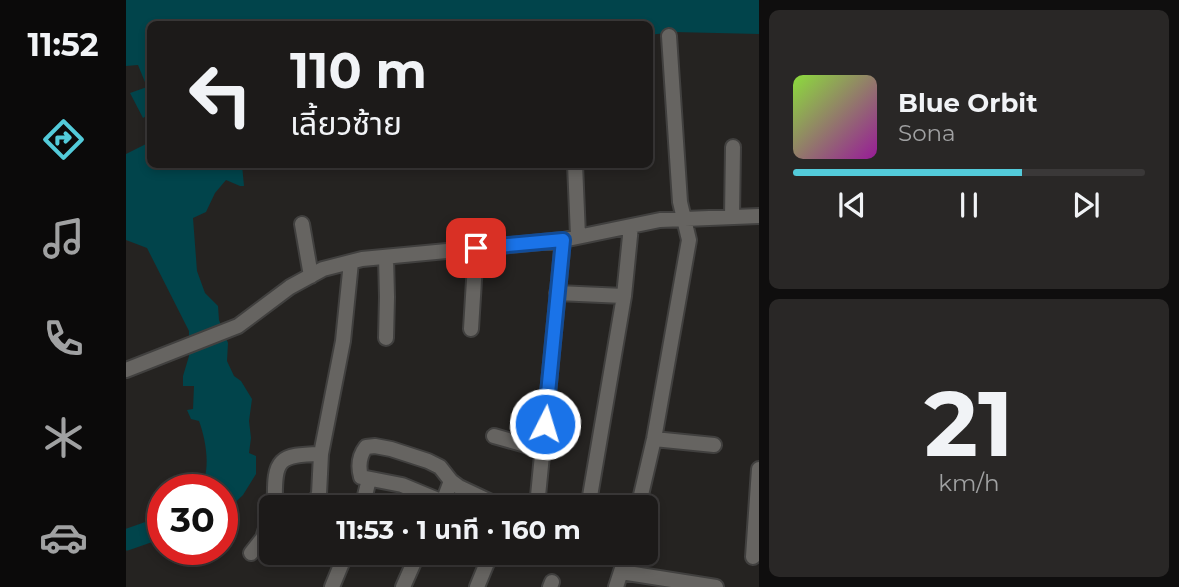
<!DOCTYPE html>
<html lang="th">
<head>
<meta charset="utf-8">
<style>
  body { margin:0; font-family:Montserrat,"Noto Sans Thai",sans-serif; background:#292726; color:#f1f3f6; height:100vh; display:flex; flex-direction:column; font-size:26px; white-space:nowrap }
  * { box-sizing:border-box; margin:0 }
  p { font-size:23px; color:#a0a1a2 }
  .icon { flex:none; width:38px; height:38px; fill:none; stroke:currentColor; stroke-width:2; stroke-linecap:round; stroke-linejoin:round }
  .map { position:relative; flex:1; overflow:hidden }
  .sheet { display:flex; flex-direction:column; gap:10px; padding:10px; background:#0f0e0e; width:420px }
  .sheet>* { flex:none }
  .banner { position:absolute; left:21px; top:21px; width:506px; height:147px; border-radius:10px; box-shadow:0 4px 10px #0003,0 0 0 2px #3a3838; background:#1c1a19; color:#f1f3f6; overflow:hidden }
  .speed { position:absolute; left:21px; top:474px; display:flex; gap:14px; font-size:35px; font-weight:700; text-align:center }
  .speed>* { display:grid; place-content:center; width:91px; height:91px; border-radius:50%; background:#1c1a19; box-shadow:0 4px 10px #0003,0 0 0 2px #3a3838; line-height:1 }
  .speed .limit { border:10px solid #d22; background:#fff; color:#111 }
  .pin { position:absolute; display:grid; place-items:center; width:60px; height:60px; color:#fff; margin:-30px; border-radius:14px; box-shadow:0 4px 10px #0006 }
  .me { position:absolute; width:77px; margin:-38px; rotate:5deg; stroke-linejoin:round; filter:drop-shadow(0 0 5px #0008) }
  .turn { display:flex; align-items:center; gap:24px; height:147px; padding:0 28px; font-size:32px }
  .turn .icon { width:91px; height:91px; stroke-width:2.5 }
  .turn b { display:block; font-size:49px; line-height:60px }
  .sheet .card { flex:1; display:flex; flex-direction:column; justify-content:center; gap:10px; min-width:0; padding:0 24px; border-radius:10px; background:#292726 }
  .sheet .dial { align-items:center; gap:0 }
  .dial b { font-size:91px; line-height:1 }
  .song { display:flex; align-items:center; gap:21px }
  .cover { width:84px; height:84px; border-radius:10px; background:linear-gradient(135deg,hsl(90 70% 55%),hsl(300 70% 35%)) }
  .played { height:7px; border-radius:4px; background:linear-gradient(90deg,#53cbda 65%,#3a3838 65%) }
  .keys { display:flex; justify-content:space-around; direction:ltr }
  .trip { position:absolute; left:133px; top:495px; width:399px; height:70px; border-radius:10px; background:#1c1a19; box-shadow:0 4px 10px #0003,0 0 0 2px #3a3838; font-weight:700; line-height:70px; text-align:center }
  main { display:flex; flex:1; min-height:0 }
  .tabs { display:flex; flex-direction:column; width:126px; justify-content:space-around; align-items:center; background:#0b0a0a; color:#a0a1a2 }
  .tabs .icon { width:49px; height:49px }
  .tabs .current { color:#53cbda }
  .tabs b { font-size:32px; color:#f1f3f6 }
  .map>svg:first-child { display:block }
</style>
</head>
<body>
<main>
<nav class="tabs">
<b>11:52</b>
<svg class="icon current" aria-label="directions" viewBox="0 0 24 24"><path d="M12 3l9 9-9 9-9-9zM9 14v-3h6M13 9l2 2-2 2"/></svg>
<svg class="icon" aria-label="music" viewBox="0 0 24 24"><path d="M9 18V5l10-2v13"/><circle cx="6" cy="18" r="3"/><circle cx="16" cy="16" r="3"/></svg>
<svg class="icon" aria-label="phone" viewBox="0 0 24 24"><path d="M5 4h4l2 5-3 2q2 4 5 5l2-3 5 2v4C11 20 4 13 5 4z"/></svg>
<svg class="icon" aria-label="climate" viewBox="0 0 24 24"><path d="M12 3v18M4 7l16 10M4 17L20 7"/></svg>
<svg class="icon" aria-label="car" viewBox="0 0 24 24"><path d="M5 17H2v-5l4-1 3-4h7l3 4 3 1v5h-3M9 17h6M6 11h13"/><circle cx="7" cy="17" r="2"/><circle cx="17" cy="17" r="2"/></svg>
</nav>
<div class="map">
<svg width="633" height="587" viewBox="0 0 633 587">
  <rect width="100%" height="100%" fill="#252321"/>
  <path fill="#01444b" d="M0,0H633V34L548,32L523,35V24H24V114L17,118L4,93L21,87L12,65L0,66Z
    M24,142V164L116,165L118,186H114L100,180L89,193L80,212L67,218L71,271L79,293L92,306L93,320L102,343L101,361L108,376L115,381L126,399L123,421L125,438L123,453L130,456V474L117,495L96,515V490H73C86,472 80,440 73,421L65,419L61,410L67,409L68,386H57V376L63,356V331L21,248L0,240V154Z"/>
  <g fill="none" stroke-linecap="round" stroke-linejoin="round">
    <path stroke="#01444b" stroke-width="21" d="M0,540L37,527"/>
    <g stroke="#41403f" stroke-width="18">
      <path id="minor" d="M449,164L452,236
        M606,217L607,147
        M176,224L185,276
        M260,257L261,297L260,338
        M431,293L498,296
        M345,329L350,248
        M0,370L112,326L164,287L197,269L236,259L437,240L534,220L633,216
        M368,436L417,450
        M528,439L588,445
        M325,481L317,502L276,485L235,477C232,466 233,456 240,447L249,446L265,449L302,461L314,467L325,481L333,487L367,503L396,508
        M149,502C148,458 153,455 195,454
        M147,508L149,502L180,505L189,501L193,494L195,454L217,341L225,262
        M236,508L243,479
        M313,508L317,502L333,508
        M405,508L410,503L412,496L437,240
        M462,508L498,296L505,226
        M512,508L528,439L563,240L554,202L543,36
        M125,553L137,538L145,513
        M627,557L633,469
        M495,572L590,587
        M206,587L220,553
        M277,587L292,553
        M351,587L365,553
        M424,587L426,582
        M490,587L501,553"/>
    </g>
    <use href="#minor" stroke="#666461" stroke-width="14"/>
  </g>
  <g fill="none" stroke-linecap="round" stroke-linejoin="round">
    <g stroke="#114b97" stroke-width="18">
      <path id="route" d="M350,248L437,240L419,424"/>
    </g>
    <use href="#route" stroke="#1a73e8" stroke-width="12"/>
  </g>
</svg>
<div class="speed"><div class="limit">30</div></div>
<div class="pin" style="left:350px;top:248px;background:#d93025"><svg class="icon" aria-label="arrive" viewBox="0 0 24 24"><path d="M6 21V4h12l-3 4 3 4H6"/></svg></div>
<svg class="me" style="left:419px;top:424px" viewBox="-20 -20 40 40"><circle r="17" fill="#1a73e8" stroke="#fff" stroke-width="3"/><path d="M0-11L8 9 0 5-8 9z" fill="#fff"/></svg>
<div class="trip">11:53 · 1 นาที · 160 m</div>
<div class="banner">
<div class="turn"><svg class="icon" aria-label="left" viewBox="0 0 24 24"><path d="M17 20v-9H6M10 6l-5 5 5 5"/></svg><div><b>110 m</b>เลี้ยวซ้าย</div></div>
</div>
</div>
<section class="sheet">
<div class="card">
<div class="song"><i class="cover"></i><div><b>Blue Orbit</b><p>Sona</p></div></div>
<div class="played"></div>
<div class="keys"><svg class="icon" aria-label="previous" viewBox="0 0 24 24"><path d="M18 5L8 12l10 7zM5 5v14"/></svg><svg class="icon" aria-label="pause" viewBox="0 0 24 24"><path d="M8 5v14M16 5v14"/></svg><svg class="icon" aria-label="next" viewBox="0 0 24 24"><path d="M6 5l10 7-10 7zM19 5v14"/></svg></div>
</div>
<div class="card dial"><b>21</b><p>km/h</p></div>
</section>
</main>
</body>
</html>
